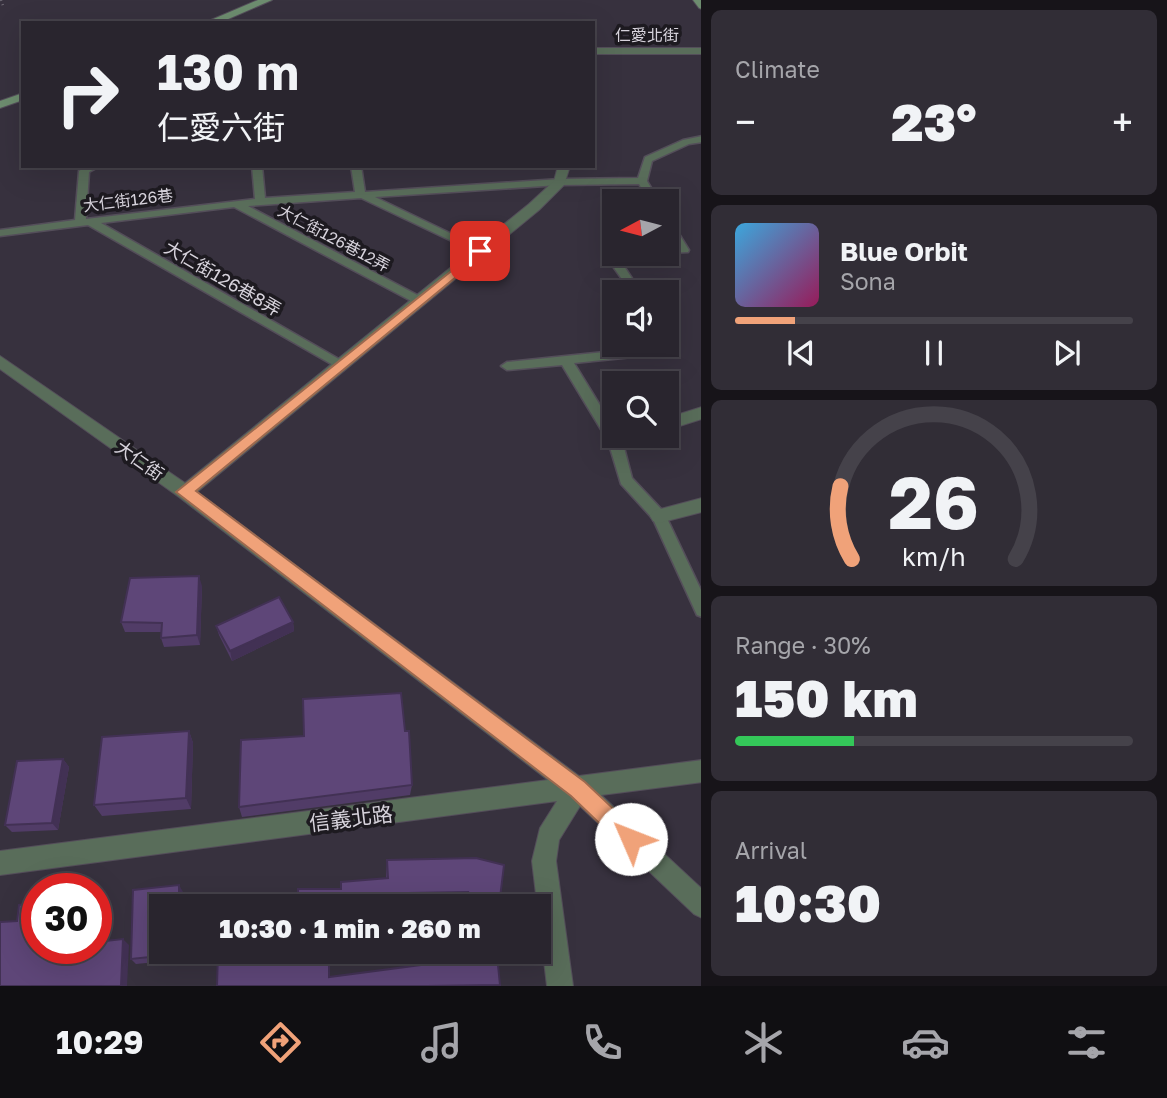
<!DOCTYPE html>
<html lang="en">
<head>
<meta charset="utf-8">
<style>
  body { margin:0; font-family:"Golos Text","Noto Sans TC",sans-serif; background:#312d36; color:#f1f3f6; height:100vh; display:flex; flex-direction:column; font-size:26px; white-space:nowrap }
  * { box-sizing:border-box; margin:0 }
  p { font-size:23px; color:#a5a5aa }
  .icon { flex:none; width:38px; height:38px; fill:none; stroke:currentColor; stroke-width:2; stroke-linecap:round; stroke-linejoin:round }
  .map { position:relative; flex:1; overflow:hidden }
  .details { display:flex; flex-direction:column; gap:10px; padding:10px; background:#171419; width:466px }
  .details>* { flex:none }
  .banner { position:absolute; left:21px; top:21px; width:574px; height:147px; border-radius:0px; box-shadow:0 7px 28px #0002,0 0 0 2px #45424a; background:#29252e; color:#f1f3f6; overflow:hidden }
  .needle { width:46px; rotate:263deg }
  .controls { position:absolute; left:602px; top:189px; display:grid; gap:14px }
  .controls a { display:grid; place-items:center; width:77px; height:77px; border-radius:0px; background:#29252e; box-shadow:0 7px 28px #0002,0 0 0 2px #45424a; font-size:35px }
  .speed { position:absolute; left:21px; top:873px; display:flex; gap:14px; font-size:35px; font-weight:700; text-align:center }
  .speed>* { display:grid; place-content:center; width:91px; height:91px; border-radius:50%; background:#29252e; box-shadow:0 7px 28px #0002,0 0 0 2px #45424a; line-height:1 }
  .speed .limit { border:10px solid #d22; background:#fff; color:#111 }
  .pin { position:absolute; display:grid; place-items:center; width:60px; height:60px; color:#fff; margin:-30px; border-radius:14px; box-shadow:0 4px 10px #0006 }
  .me { position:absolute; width:77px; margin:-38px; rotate:314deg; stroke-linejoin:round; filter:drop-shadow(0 0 5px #0008) }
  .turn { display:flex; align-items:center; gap:24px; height:147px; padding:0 21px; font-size:32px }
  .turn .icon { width:91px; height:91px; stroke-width:2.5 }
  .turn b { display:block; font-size:49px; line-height:60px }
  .big { font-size:52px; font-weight:800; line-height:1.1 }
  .details .tile { flex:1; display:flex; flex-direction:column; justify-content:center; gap:10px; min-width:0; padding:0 24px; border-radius:10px; background:#312d36 }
  .details .dial { align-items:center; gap:0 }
  .dial svg { height:182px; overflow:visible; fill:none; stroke:#45424a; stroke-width:7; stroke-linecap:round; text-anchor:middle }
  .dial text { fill:#f1f3f6; stroke:none }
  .song { display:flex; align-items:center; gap:21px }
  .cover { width:84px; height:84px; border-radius:10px; background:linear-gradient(135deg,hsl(200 70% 55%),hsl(330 70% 35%)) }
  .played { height:7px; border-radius:4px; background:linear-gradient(90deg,#f0a279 15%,#45424a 15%) }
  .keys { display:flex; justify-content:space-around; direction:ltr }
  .heat { display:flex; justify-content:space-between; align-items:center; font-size:38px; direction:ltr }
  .charge { height:10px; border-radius:5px; background:linear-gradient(90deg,#34c759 30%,#45424a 0) }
  .trip { position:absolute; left:149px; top:894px; width:402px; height:70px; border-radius:0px; background:#29252e; box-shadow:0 7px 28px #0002,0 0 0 2px #45424a; font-weight:800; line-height:70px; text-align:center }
  .dock { display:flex; height:112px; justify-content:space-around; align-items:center; background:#100f12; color:#a5a5aa }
  .dock .icon { width:49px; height:49px }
  .dock .on { color:#f0a279 }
  .dock b { font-size:32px; color:#f1f3f6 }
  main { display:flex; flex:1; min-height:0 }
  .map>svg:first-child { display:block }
</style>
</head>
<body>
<main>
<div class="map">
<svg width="702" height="986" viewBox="0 0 702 986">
  <rect width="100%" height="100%" fill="#37313e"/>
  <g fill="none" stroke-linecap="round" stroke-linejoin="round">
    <g stroke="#544e5a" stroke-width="3">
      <path id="service" d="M702,136V142L689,144L652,161L647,181L659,201H649L639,184L560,185L375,197L483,249V253L479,254L361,198L248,206L423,298V304L419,305L234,207L101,223L344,362L346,365L344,368L340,369L88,225L0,236V230L75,220L79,171L86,166H100L89,172L86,219L255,199L252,166H262L265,198L355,192L351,166H361L365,192L560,179L638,178L645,157L683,140Z
        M667,220L671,221L689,250L688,252L667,253V247H676L667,231Z
        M614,248V254H616L641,292H626L629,289L602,251L603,249Z
        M614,293V308L610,307L603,298Z
        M641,345H654L658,351L652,355L574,363L614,428V436H619L622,440L632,478L664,512L702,592V617L697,615L653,519L621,484L608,441L562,365L507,370L501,366L507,362L643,348Z"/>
    </g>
    <g stroke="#544e5a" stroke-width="2">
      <path id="minor" d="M593,48H702V54H593Z
        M558,166H570L564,185L539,210L197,492L579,776L702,760V782L601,795L702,889V918L694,914L580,806L559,840L556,861L573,986H547L532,861L540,828L557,801L0,875V851L548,780L179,497L0,369V356L185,483L529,204L554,181Z
        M702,407V419L667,430V418Z
        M614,434V436H637L635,440L615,446L607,440Z
        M702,498V512L659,523L653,521L650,516L653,511Z"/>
    </g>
    <g stroke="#544e5a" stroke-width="2">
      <path id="secondary" d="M258,0H272L219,23H204Z
        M693,0H702V9L699,8Z
        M23,93V100L0,108V101Z"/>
    </g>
    <path stroke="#746f7a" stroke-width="2.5" stroke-dasharray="1 3.5" stroke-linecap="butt" d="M1,0L3,6"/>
    <use href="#service" fill="#596d5a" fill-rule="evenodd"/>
    <use href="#minor" fill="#596d5a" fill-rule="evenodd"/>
    <use href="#secondary" fill="#6d8d6f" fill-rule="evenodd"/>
  </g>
  <path fill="#513c67" d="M202,586L200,645L164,647L161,638V632H125L121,622Z
    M293,622L294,631L232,661L219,635L216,626Z
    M189,731L193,743L191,809L102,816L94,805Z
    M63,759L69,767L58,830L12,832L5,825Z
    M412,785L410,795L242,817L239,807Z
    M476,858L499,906H464L465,898L409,900L161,952H330L329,977L500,985L499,986H217L218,956L136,964L131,959L183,892V898L185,901L341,889L386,878L387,860Z"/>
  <path fill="#423154" d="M199,576L202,586L200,645L197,635Z
    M293,622L294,631L232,661L230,651Z
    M189,731L193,743L191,809L186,798Z
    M63,759L69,767L58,830L52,823Z
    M179,885L183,892V905L179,899Z
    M123,939L129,945L127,986H121Z"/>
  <path fill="#5e4678" stroke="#423154" stroke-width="2" d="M199,576L197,635L161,638L162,623L121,622L130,578Z
    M279,597L293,622L230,651L216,626Z
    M401,693L405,731H409L412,785L239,807L241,740L304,736L303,699Z
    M189,731L186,798L94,805L102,737Z
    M63,759L52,823L5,825L17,761Z
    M476,858L504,865L499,906H483L467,903L468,892L409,893L408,906H161V952H198L131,959L133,890L179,885V899L183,898V902L298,893V889H341V882L388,878L387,860Z
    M37,903V948H96V942L123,939L121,986H0V922L17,921L19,905Z
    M218,952H329V977L497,955L500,985L427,986H217Z"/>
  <path fill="#f0a279" stroke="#9c694f" stroke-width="2" d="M480,248L486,251L484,254L196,491L585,782L638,832L641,839L638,846L631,850L623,846L571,796L176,492Z"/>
  <g text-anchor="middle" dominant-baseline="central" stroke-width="7" stroke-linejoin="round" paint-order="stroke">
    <g font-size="16" fill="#d7d3dc" stroke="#1d1a20">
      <text x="647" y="35">仁愛北街</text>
      <text transform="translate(128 200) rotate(-7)">大仁街126巷</text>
      <text transform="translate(334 238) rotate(28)">大仁街126巷12弄</text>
    </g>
    <g font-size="18" fill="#d7d3dc" stroke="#1d1a20">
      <text transform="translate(223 278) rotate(30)">大仁街126巷8弄</text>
      <text transform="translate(140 460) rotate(35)">大仁街</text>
    </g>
    <g font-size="21" fill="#d7d3dc" stroke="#1d1a20">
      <text transform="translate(351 818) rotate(-7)">信義北路</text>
    </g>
  </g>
</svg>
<div class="controls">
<a><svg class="needle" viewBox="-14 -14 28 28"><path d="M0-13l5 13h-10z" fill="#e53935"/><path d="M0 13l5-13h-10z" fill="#a5a5aa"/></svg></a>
<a><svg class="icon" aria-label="sound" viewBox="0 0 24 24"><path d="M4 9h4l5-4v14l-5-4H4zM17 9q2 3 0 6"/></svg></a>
<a><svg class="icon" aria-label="search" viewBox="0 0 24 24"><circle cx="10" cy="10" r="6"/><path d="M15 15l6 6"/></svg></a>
</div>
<div class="speed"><div class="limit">30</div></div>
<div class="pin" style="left:480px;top:251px;background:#d93025"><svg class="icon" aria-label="arrive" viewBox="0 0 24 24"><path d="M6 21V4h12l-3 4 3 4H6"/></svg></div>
<svg class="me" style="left:631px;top:839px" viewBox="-20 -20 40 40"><circle r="19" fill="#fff"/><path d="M0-13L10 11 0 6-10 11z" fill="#f0a279"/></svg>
<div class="trip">10:30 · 1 min · 260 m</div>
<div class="banner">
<div class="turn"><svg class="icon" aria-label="right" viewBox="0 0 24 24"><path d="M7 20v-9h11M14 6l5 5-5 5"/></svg><div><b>130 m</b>仁愛六街</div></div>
</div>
</div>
<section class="details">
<div class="tile"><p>Climate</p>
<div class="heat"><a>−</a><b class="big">23°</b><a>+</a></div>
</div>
<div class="tile">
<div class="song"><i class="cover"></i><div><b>Blue Orbit</b><p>Sona</p></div></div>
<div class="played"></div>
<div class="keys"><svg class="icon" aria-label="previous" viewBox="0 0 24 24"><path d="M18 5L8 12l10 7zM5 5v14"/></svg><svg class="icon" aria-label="pause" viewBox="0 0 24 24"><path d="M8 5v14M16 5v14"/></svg><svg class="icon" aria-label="next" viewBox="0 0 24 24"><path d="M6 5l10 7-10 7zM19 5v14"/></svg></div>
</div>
<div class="tile dial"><svg viewBox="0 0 100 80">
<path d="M14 69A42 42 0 1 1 86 69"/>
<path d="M14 69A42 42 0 0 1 9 37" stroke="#f0a279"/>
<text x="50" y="56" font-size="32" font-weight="700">26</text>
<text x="50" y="72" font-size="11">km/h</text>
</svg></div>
<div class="tile"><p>Range · 30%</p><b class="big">150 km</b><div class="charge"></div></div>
<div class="tile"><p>Arrival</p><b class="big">10:30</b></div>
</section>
</main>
<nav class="dock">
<b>10:29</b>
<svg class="icon on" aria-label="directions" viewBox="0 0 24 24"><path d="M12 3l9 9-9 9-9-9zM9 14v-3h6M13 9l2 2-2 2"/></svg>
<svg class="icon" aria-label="music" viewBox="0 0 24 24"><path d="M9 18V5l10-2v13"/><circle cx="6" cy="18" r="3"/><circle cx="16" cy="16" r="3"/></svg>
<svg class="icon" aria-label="phone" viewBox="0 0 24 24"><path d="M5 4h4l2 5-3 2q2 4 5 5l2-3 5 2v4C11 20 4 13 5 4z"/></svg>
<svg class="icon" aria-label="climate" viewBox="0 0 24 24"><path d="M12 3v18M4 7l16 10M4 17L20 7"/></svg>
<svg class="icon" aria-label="car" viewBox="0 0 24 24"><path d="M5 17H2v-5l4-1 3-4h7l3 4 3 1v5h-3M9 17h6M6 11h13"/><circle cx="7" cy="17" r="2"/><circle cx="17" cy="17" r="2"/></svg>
<svg class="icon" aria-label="filters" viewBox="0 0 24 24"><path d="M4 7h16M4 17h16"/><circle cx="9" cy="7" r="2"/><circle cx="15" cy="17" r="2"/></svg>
</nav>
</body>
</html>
